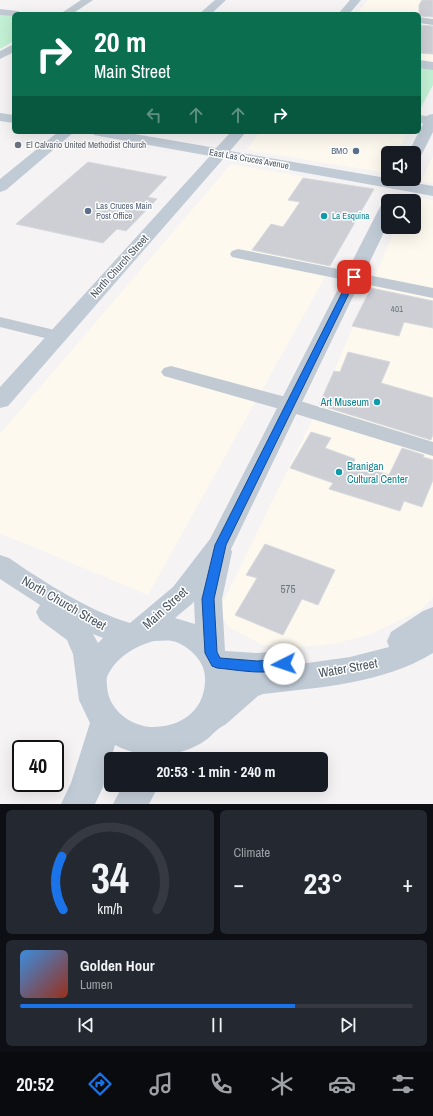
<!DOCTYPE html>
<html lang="en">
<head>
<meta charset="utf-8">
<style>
  body { margin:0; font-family:"Archivo Narrow",sans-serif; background:#242831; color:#f1f3f6; height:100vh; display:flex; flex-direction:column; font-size:15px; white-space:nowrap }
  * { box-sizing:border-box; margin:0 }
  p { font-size:13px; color:#9ea1a6 }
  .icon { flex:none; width:22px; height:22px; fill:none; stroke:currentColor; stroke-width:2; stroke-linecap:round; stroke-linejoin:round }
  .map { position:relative; height:804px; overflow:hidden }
  .details { display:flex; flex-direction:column; gap:6px; padding:6px; background:#0d0f14; flex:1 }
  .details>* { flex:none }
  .hud { position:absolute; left:12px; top:12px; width:409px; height:122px; border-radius:6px; box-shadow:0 4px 16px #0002; background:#0b6e4f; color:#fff; overflow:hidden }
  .controls { position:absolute; left:381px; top:146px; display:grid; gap:8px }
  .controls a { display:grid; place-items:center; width:40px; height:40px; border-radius:6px; background:#171b24; box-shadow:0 4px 16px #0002; font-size:20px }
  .speed { position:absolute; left:12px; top:740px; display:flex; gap:8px; font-size:20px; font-weight:700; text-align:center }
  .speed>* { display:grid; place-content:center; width:52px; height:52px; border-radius:50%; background:#171b24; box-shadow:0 4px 16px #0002; line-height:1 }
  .speed .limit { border:2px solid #111; border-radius:6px; background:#fff; color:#111 }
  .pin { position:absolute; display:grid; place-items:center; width:34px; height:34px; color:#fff; margin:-17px; border-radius:8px; box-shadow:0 2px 6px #0006 }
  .me { position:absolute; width:44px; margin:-22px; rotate:266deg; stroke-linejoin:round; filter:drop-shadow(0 0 3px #0008) }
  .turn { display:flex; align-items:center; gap:14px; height:84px; padding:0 16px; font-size:18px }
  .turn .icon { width:52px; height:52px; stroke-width:2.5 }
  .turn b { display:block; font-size:28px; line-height:34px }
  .lanes { display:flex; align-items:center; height:38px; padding:0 16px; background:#0003; justify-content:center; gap:20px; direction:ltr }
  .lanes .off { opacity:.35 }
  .big { font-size:30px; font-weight:700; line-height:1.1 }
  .details .widget { flex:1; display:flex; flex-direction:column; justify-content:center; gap:6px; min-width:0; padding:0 14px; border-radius:6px; background:#242831 }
  .details .dial { align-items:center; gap:0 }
  .dial svg { height:104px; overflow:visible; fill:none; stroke:#363941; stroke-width:7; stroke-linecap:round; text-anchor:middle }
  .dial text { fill:#f1f3f6; stroke:none }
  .song { display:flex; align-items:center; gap:12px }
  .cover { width:48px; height:48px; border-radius:6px; background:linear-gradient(135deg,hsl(210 70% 55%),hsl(10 70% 35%)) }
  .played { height:4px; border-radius:2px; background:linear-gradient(90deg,#1a73e8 70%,#363941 70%) }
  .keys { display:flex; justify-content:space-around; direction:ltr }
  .heat { display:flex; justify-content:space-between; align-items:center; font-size:22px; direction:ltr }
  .details .tiles { flex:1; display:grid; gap:6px; grid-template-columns:1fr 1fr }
  .widget:last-child { grid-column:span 2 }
  .trip { position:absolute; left:104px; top:752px; width:224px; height:40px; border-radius:6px; background:#171b24; box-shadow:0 4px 16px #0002; font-weight:700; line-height:40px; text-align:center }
  .tabs { display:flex; height:64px; justify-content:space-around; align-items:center; background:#090b0e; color:#9ea1a6 }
  .tabs .icon { width:28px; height:28px }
  .tabs .current { color:#1a73e8 }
  .tabs b { font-size:18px; color:#f1f3f6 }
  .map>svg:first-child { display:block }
</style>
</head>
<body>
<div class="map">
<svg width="433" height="804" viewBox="0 0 433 804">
  <rect width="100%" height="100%" fill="#f5f3f3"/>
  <path fill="#fdf9ef" d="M368,0H433V62L419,60V14H357Z
    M260,132H408L397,153H388V170L386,173L246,150Z
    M433,156V183L421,181Z
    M231,164L374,189L148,595L24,543L0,534V434Z
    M410,196L433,200V597L421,610L369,635L333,644L288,648L263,645L230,628L218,612L319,406L396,227H414V201H408Z"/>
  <path fill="#c3f1d5" d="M0,14L14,15V41L0,49Z
    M419,67L433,69V85L419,111Z"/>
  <path fill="#cdcfd5" stroke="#d7d9de" d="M422,0H433V17L419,16V5Z
    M419,25L433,26V54L419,53Z
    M88,162L167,177L148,197L157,199L126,231L117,229L103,243L16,224Z
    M303,178L374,189L330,266L252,250L271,224L283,227L300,202L288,200Z
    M371,288L433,301V328L404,322L399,336L352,326Z
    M348,352L390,362L381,383L433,398V434L431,440L319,405L334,371L340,372Z
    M311,432L331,438L325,448L355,459L353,464L389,475L402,448L424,455L423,457L433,460V480L422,507L404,501L400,511L329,489L333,483L290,468Z
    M265,544L335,570L318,605L302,599L283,635L235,615L257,578L246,575Z"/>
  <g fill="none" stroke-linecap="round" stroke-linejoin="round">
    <path fill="#c1cad2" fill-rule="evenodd" d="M81,0H93L72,14H60Z
      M0,9L18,11L23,14H14V16L0,15Z
      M419,17L433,19V25L419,23Z
      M14,44V52L0,59V51Z
      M419,115L433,117V125L419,123Z
      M238,249L433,288V298L232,257L230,254L232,251Z
      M0,317L63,332L66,336L63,340L57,341L0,327Z
      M171,366L297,400L433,442V456L283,410L164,376L161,372L164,368Z"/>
    <path fill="#c1cbd6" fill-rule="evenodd" d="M215,0H226L211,14H199Z
      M350,0H361L349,14H338Z
      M419,60L433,62V70L419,68Z
      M0,113L14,115V123L0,121Z
      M433,114V132L421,156L419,159L414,160V153H408L426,118L428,115Z
      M58,132H74L6,190L0,192V179Z
      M92,132H123L216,148L231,132H246L230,151L433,186V196L224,158L8,406L0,408V387L210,156L99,136L94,135Z
      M388,202V224L231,549L232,552L222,599L225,651L257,653L285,651L295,655L300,664L350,657L389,647L387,641L391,632L423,611L433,607V653C382,684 321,687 263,694L258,696L225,725C217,728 213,735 206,740C178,759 144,760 115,745L103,787L95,804H61L71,783L90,723L79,700L73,654L67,640L40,620L36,612L40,605L0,579V555L9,558C44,582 89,611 130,623L173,587L210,539L380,207L382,204ZM194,601L195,624L175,618L193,603ZM93,634L103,638L98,643ZM154,641C160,641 166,640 172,641C179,642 186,647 191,651C201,660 206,670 205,683C203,713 178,728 150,727C128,725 108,708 107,686C107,683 106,680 107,677C115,658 135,646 154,641Z
      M123,785H159L149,804H113Z"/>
  </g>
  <path fill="#1a73e8" stroke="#114b97" d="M351,275H354L357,277L226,545L214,599L217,652L220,658L257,661L284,659L288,660L290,664L288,668C266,676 239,670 217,668L212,666L205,653L202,599L215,545Z"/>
  <circle fill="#6b7280" stroke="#fff" stroke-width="1.5" cx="18" cy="145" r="4"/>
  <g fill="#5c6f8a" stroke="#fff" stroke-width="1.5">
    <circle cx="356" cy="151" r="4"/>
    <circle cx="88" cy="211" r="4"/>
  </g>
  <g fill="#0f9aa8" stroke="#fff" stroke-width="1.5">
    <circle cx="324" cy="216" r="4"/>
    <circle cx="377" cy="402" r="4"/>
    <circle cx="339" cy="472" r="4"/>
  </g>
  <g text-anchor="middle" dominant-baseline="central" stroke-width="3" stroke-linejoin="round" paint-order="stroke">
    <g font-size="9" fill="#5b616d" stroke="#fff" text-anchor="start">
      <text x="26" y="145">El Calvario United Methodist Church</text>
    </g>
    <g font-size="9" fill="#4e5e75" stroke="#fff" text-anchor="end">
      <text x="348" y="151">BMO</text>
      <text x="96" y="206" text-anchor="start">Las Cruces Main<tspan x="96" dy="10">Post Office</tspan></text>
    </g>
    <g font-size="9" fill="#4a5661" stroke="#fff">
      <text transform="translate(249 159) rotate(10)">East Las Cruces Avenue</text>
    </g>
    <g font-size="9" fill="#0d838f" stroke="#fff" text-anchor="start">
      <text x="332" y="216">La Esquina</text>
    </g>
    <g font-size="9" fill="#6b747e">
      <text x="397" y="309">401</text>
    </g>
    <g font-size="11" fill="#4a5661" stroke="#fff">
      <text transform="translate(119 266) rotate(-48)">North Church Street</text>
    </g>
    <g font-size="11" fill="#0d838f" stroke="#fff" text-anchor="end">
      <text x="369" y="402">Art Museum</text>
      <text x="347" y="466" text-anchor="start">Branigan<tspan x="347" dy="13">Cultural Center</tspan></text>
    </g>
    <g font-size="11" fill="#6b747e">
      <text x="288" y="589">575</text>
    </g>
    <g font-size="13" fill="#4a5661" stroke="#fff">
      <text transform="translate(64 603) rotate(30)">North Church Street</text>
      <text transform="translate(165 608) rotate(-42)">Main Street</text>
      <text transform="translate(348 668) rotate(-10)">Water Street</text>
    </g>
  </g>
</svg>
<div class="controls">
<a><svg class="icon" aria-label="sound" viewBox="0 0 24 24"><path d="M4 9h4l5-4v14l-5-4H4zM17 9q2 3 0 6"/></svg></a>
<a><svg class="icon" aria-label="search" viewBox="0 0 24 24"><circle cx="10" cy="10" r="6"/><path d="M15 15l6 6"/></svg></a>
</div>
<div class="speed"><div class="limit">40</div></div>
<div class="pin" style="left:354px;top:277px;background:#d93025"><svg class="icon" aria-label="arrive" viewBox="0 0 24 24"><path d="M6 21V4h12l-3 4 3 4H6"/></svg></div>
<svg class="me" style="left:284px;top:664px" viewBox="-20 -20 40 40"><circle r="19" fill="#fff"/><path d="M0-13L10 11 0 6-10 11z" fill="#1a73e8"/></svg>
<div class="trip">20:53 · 1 min · 240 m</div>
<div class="hud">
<div class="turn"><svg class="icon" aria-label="right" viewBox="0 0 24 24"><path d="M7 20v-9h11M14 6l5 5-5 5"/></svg><div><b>20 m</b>Main Street</div></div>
<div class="lanes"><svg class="icon off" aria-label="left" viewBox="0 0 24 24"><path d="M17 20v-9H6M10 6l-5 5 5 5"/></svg><svg class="icon off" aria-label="ahead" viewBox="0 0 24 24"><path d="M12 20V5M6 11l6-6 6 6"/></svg><svg class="icon off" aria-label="ahead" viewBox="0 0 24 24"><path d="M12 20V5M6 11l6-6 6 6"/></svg><svg class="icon" aria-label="right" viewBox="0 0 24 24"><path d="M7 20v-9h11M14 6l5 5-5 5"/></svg></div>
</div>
</div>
<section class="details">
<div class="tiles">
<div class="widget dial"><svg viewBox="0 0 100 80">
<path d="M14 69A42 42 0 1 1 86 69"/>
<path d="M14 69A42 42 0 0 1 13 28" stroke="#1a73e8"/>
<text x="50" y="56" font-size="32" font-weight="700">34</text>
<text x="50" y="72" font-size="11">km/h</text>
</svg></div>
<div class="widget"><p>Climate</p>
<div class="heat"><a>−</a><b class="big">23°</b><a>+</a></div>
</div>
<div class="widget">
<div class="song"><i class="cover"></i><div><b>Golden Hour</b><p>Lumen</p></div></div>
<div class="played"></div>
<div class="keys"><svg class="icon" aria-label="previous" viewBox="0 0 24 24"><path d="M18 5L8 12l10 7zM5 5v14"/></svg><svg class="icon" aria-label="pause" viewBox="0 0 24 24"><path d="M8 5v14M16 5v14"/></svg><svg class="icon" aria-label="next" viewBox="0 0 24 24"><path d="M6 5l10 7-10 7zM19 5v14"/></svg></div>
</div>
</div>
</section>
<nav class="tabs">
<b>20:52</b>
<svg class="icon current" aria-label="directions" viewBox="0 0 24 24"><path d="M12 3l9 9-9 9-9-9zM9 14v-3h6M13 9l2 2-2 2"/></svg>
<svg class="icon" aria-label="music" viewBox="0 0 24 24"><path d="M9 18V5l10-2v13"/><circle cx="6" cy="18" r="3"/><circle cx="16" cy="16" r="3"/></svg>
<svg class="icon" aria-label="phone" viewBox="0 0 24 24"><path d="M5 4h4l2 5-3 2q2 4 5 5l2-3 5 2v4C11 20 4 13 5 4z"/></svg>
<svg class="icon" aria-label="climate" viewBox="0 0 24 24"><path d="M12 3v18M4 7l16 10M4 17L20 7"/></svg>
<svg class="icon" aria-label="car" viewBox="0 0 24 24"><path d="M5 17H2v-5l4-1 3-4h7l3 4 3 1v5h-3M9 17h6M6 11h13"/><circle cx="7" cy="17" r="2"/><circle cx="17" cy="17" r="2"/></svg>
<svg class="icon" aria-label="filters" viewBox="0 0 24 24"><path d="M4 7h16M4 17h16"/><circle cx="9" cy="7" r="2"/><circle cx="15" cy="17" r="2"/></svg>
</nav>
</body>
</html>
